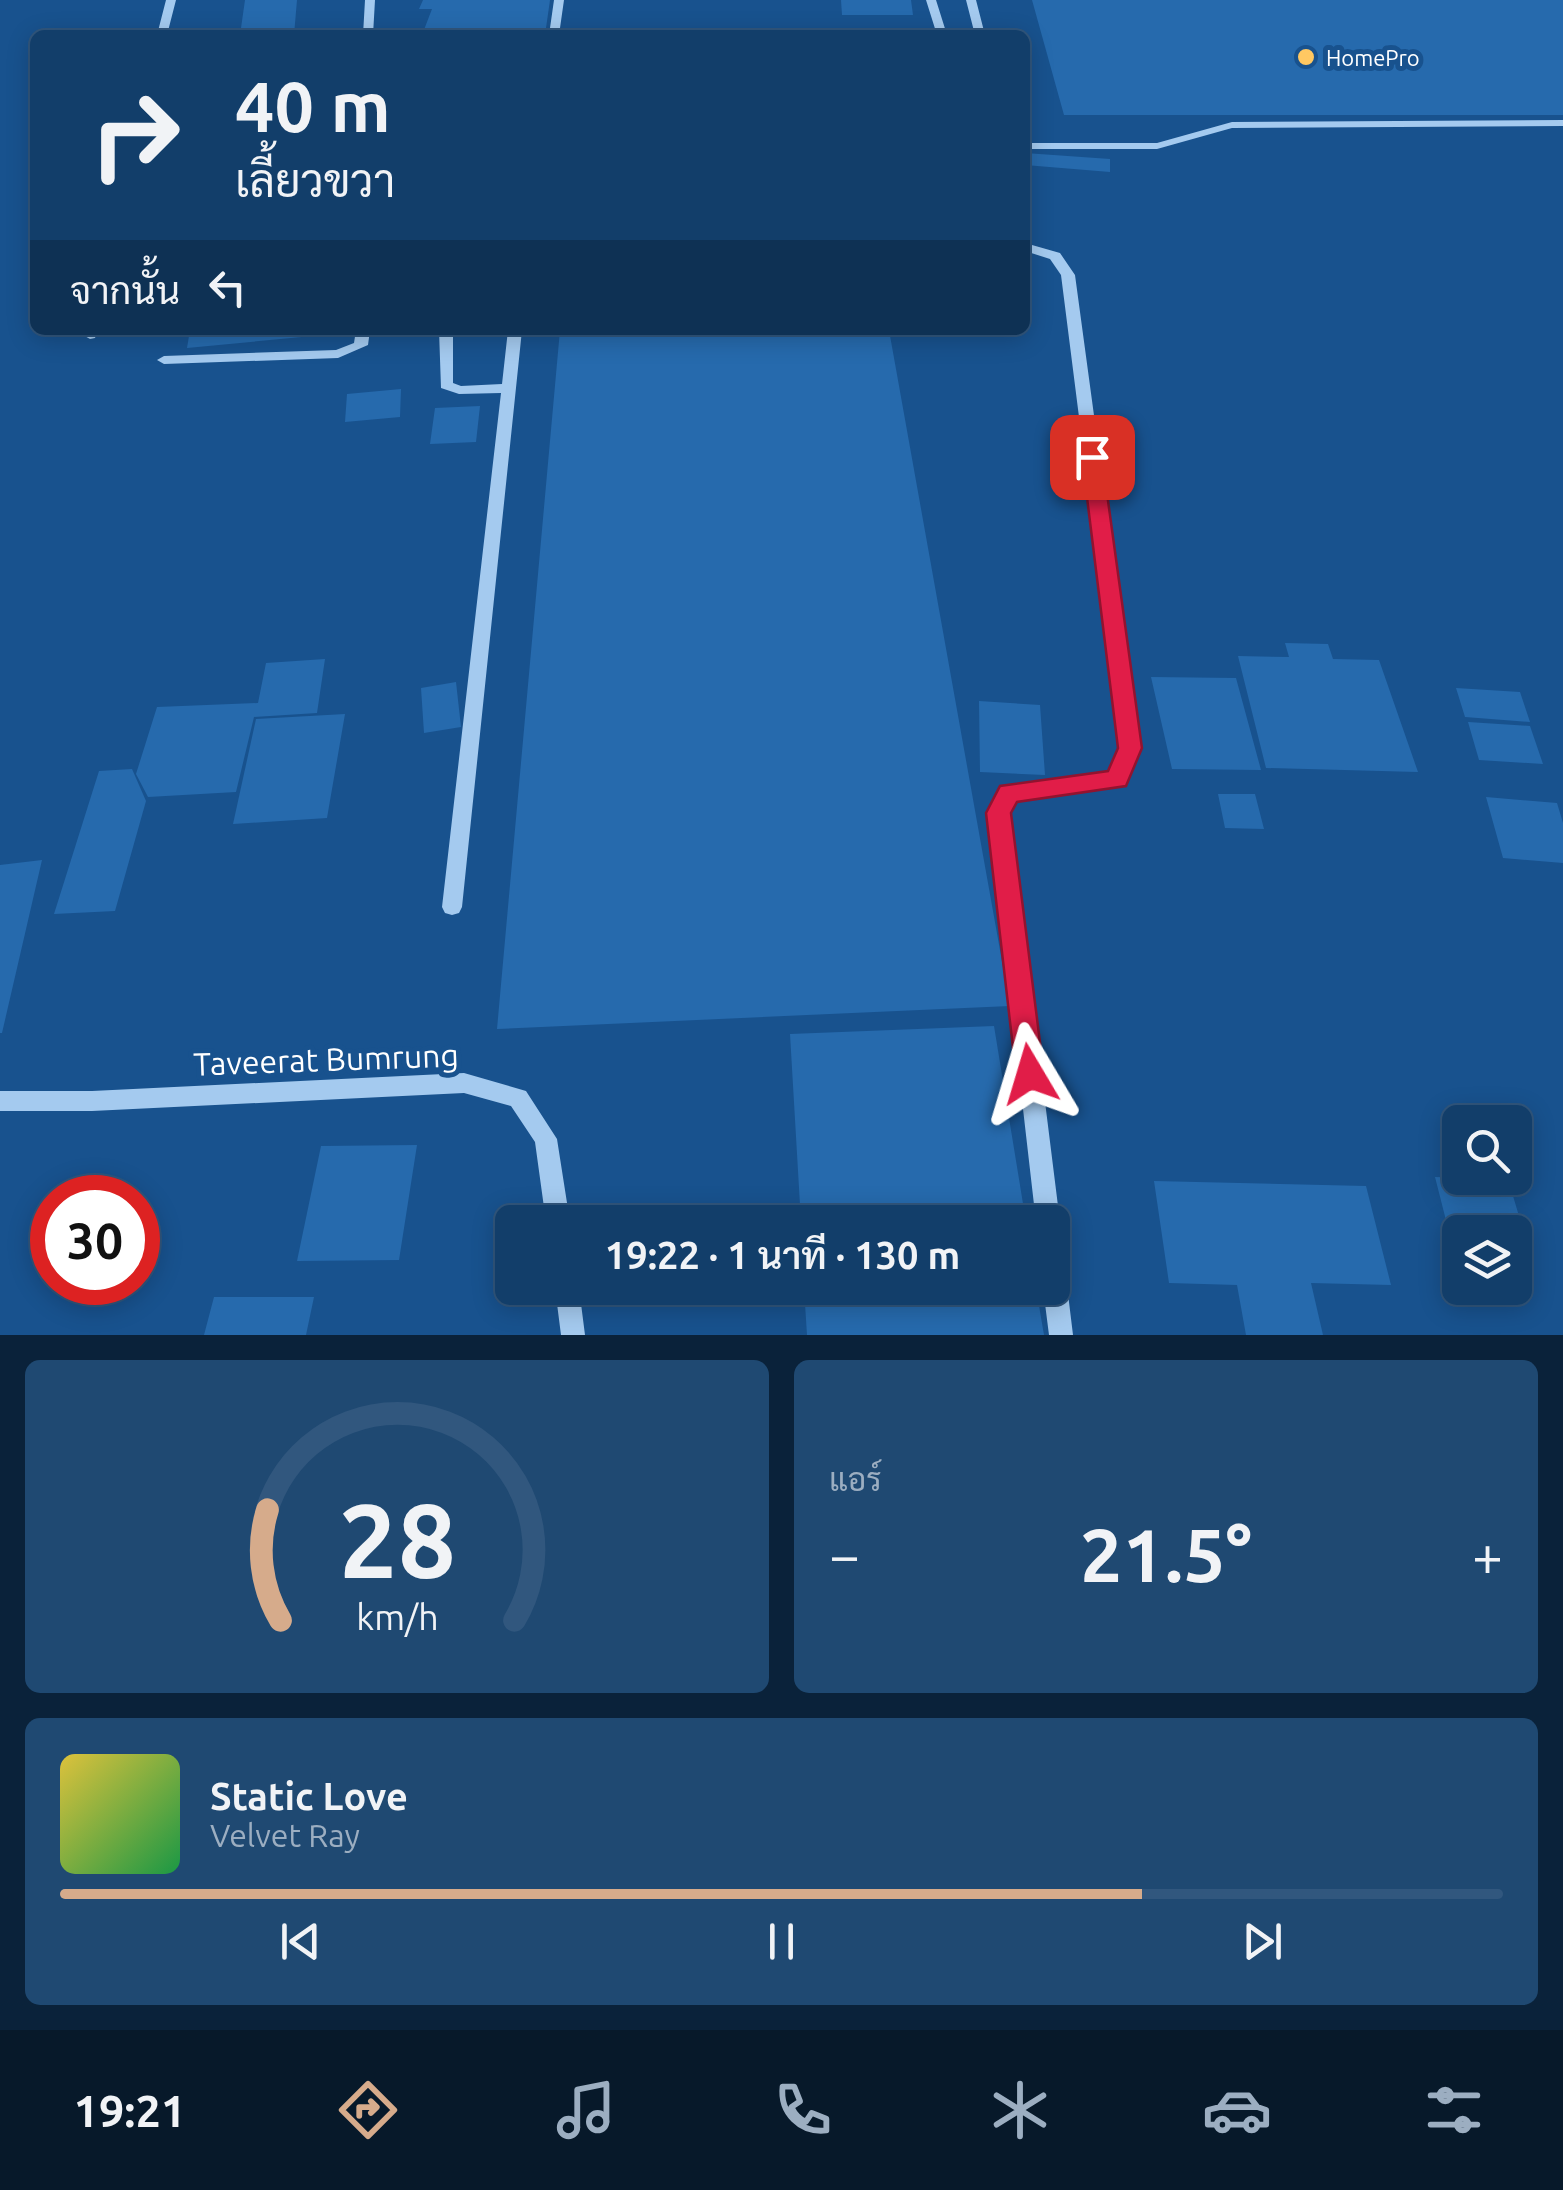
<!DOCTYPE html>
<html lang="th">
<head>
<meta charset="utf-8">
<style>
  body { margin:0; font-family:Ubuntu,Sarabun,sans-serif; background:#1f4972; color:#f1f3f6; height:100vh; display:flex; flex-direction:column; font-size:38px; white-space:nowrap }
  * { box-sizing:border-box; margin:0 }
  p { font-size:32px; color:#9caec1 }
  .icon { flex:none; width:55px; height:55px; fill:none; stroke:currentColor; stroke-width:2; stroke-linecap:round; stroke-linejoin:round }
  .map { position:relative; height:1335px; overflow:hidden }
  .drawer { display:flex; flex-direction:column; gap:25px; padding:25px; background:#0a223a; flex:1 }
  .drawer>* { flex:none }
  .guide { position:absolute; left:30px; top:30px; width:1000px; height:305px; border-radius:15px; box-shadow:0 5px 25px #0003,0 0 0 2px #31577e; background:#123e6a; color:#f1f3f6; overflow:hidden }
  .tools { position:absolute; left:1442px; top:1105px; display:grid; gap:20px }
  .tools a { display:grid; place-items:center; width:90px; height:90px; border-radius:15px; background:#123e6a; box-shadow:0 5px 25px #0003,0 0 0 2px #31577e; font-size:50px }
  .speed { position:absolute; left:30px; top:1175px; display:flex; gap:20px; font-size:50px; font-weight:700; text-align:center }
  .speed>* { display:grid; place-content:center; width:130px; height:130px; border-radius:50%; background:#123e6a; box-shadow:0 5px 25px #0003,0 0 0 2px #31577e; line-height:1 }
  .speed .limit { border:15px solid #d22; background:#fff; color:#111 }
  .pin { position:absolute; display:grid; place-items:center; width:85px; height:85px; color:#fff; margin:-42px; border-radius:20px; box-shadow:0 5px 15px #0006 }
  .me { position:absolute; width:110px; margin:-55px; rotate:353deg; stroke-linejoin:round; filter:drop-shadow(0 0 8px #0008) }
  .turn { display:flex; align-items:center; gap:35px; height:210px; padding:0 40px; font-size:45px }
  .turn .icon { width:130px; height:130px; stroke-width:2.5 }
  .turn b { display:block; font-size:70px; line-height:85px }
  .then { display:flex; align-items:center; height:95px; padding:0 40px; background:#0003; gap:20px; font-size:38px }
  .big { font-size:75px; font-weight:600; line-height:1.1 }
  .drawer .widget { flex:1; display:flex; flex-direction:column; justify-content:center; gap:15px; min-width:0; padding:0 35px; border-radius:15px; background:#1f4972 }
  .drawer .dial { align-items:center; gap:0 }
  .dial svg { height:260px; overflow:visible; fill:none; stroke:#31577e; stroke-width:7; stroke-linecap:round; text-anchor:middle }
  .dial text { fill:#f1f3f6; stroke:none }
  .song { display:flex; align-items:center; gap:30px }
  .cover { width:120px; height:120px; border-radius:15px; background:linear-gradient(135deg,hsl(50 70% 55%),hsl(140 70% 35%)) }
  .played { height:10px; border-radius:5px; background:linear-gradient(90deg,#d6ab8b 75%,#31577e 75%) }
  .keys { display:flex; justify-content:space-around; direction:ltr }
  .heat { display:flex; justify-content:space-between; align-items:center; font-size:55px; direction:ltr }
  .drawer .tiles { flex:1; display:grid; gap:25px; grid-template-columns:1fr 1fr }
  .widget:last-child { grid-column:span 2 }
  .trip { position:absolute; left:495px; top:1205px; width:575px; height:100px; border-radius:15px; background:#123e6a; box-shadow:0 5px 25px #0003,0 0 0 2px #31577e; font-weight:600; line-height:100px; text-align:center }
  .tabs { display:flex; height:160px; justify-content:space-around; align-items:center; background:#07192a; color:#9caec1 }
  .tabs .icon { width:70px; height:70px }
  .tabs .current { color:#d6ab8b }
  .tabs b { font-size:45px; color:#f1f3f6 }
  .map>svg:first-child { display:block }
</style>
</head>
<body>
<div class="map">
<svg width="1563" height="1335" viewBox="0 0 1563 1335">
  <rect width="100%" height="100%" fill="#18528e"/>
  <path fill="#266aad" d="M245,0H297L294,35H240Z
    M423,0H550L545,35H422L432,9H419Z
    M841,0H911L913,15H842Z
    M1032,0H1563V115H1064Z
    M1025,153L1110,159V172L1025,165Z
    M190,330H344V333L187,348Z
    M560,330H889L1010,1006L497,1029Z
    M401,389L400,417L345,422L347,394Z
    M480,406L476,442L430,444L435,408Z
    M1285,643L1328,644L1333,659L1379,660L1418,772L1266,768L1238,656L1289,657Z
    M325,659L317,713L254,717L236,792L148,797L136,774L157,707L258,703L266,663Z
    M1151,677L1236,678L1261,770L1172,769Z
    M456,682L461,727L424,733L421,688Z
    M1456,688L1520,692L1530,722L1465,717Z
    M979,701L1040,705L1045,775L980,772Z
    M345,714L327,818L233,824L256,719Z
    M1468,722L1530,726L1543,764L1479,760Z
    M132,769L146,801L115,911L54,914L99,771Z
    M1218,794H1255L1264,829L1225,828Z
    M1486,797L1557,803L1563,823V863L1503,858Z
    M42,860L2,1033H0V865Z
    M994,1026L1026,1222H801L790,1034Z
    M417,1145L399,1260L297,1261L321,1146Z
    M1435,1177L1508,1179L1527,1243L1515,1242V1232H1460V1240H1451Z
    M1154,1181L1366,1186L1391,1285L1311,1283L1323,1335H1246L1237,1285L1169,1283Z
    M804,1288H1036L1044,1335H807Z
    M214,1297H314L306,1335H204Z"/>
  <g fill="none" stroke-linecap="round" stroke-linejoin="round">
    <path fill="#a4caef" fill-rule="evenodd" d="M166,0H176L167,35H157Z
      M365,0H375L373,35H363Z
      M554,0H564L559,35H549Z
      M926,0H936L947,35H937Z
      M966,0H976L985,35H975Z
      M1563,120V126L1232,128L1157,149H1025V143H1157L1232,122Z
      M1025,243L1060,253L1075,275L1139,748L1124,784L1015,799L1009,813L1060,1222L1052,1232V1222H1036L989,813L1001,788L1110,773L1121,748L1061,275L1050,259L1025,251Z
      M84,330H98L95,338L90,339L83,335Z
      M356,330H370L368,345L338,358L164,364L157,360L164,356L336,350L354,343Z
      M439,330H453V383L461,386L502,384L508,330H522L462,907L459,913L452,915L445,913L442,907L501,393L459,394L441,388Z
      M464,1073L526,1091L557,1139L570,1222H546L535,1142L511,1106L464,1093L92,1111H0V1091H92Z
      M1052,1249L1061,1253L1064,1261L1073,1335H1049L1043,1288H1052Z
      M555,1288H579L585,1335H561Z"/>
  </g>
  <path fill="#e11d48" stroke="#92132f" stroke-width="2.5" d="M1092,451L1102,457L1142,748L1126,786L1017,802L1011,813L1044,1074L1040,1083L1030,1086L1020,1083L1016,1074L986,813L1000,786L1108,771L1118,748L1082,457Z"/>
  <circle fill="#ffc862" stroke="#18528e" stroke-width="4" cx="1306" cy="57" r="10"/>
  <g text-anchor="middle" dominant-baseline="central" stroke-width="10" stroke-linejoin="round" paint-order="stroke">
    <g font-size="22" fill="#fff" stroke="#18528e" text-anchor="start">
      <text x="1326" y="57">HomePro</text>
    </g>
    <g font-size="32" fill="#fff" stroke="#18528e">
      <text transform="translate(326 1059) rotate(-2)">Taveerat Bumrung</text>
    </g>
  </g>
</svg>
<div class="tools">
<a><svg class="icon" aria-label="search" viewBox="0 0 24 24"><circle cx="10" cy="10" r="6"/><path d="M15 15l6 6"/></svg></a>
<a><svg class="icon" aria-label="layers" viewBox="0 0 24 24"><path d="M12 4l9 5-9 5-9-5zM3 14l9 5 9-5"/></svg></a>
</div>
<div class="speed"><div class="limit">30</div></div>
<div class="pin" style="left:1092px;top:457px;background:#d93025"><svg class="icon" aria-label="arrive" viewBox="0 0 24 24"><path d="M6 21V4h12l-3 4 3 4H6"/></svg></div>
<svg class="me" style="left:1030px;top:1074px" viewBox="-20 -20 40 40"><path d="M0-17L14 15 0 8-14 15z" fill="#e11d48" stroke="#fff" stroke-width="4"/></svg>
<div class="trip">19:22 · 1 นาที · 130 m</div>
<div class="guide">
<div class="turn"><svg class="icon" aria-label="right" viewBox="0 0 24 24"><path d="M7 20v-9h11M14 6l5 5-5 5"/></svg><div><b>40 m</b>เลี้ยวขวา</div></div>
<div class="then">จากนั้น<svg class="icon" aria-label="left" viewBox="0 0 24 24"><path d="M17 20v-9H6M10 6l-5 5 5 5"/></svg></div>
</div>
</div>
<section class="drawer">
<div class="tiles">
<div class="widget dial"><svg viewBox="0 0 100 80">
<path d="M14 69A42 42 0 1 1 86 69"/>
<path d="M14 69A42 42 0 0 1 10 35" stroke="#d6ab8b"/>
<text x="50" y="56" font-size="32" font-weight="700">28</text>
<text x="50" y="72" font-size="11">km/h</text>
</svg></div>
<div class="widget"><p>แอร์</p>
<div class="heat"><a>−</a><b class="big">21.5°</b><a>+</a></div>
</div>
<div class="widget">
<div class="song"><i class="cover"></i><div><b>Static Love</b><p>Velvet Ray</p></div></div>
<div class="played"></div>
<div class="keys"><svg class="icon" aria-label="previous" viewBox="0 0 24 24"><path d="M18 5L8 12l10 7zM5 5v14"/></svg><svg class="icon" aria-label="pause" viewBox="0 0 24 24"><path d="M8 5v14M16 5v14"/></svg><svg class="icon" aria-label="next" viewBox="0 0 24 24"><path d="M6 5l10 7-10 7zM19 5v14"/></svg></div>
</div>
</div>
</section>
<nav class="tabs">
<b>19:21</b>
<svg class="icon current" aria-label="directions" viewBox="0 0 24 24"><path d="M12 3l9 9-9 9-9-9zM9 14v-3h6M13 9l2 2-2 2"/></svg>
<svg class="icon" aria-label="music" viewBox="0 0 24 24"><path d="M9 18V5l10-2v13"/><circle cx="6" cy="18" r="3"/><circle cx="16" cy="16" r="3"/></svg>
<svg class="icon" aria-label="phone" viewBox="0 0 24 24"><path d="M5 4h4l2 5-3 2q2 4 5 5l2-3 5 2v4C11 20 4 13 5 4z"/></svg>
<svg class="icon" aria-label="climate" viewBox="0 0 24 24"><path d="M12 3v18M4 7l16 10M4 17L20 7"/></svg>
<svg class="icon" aria-label="car" viewBox="0 0 24 24"><path d="M5 17H2v-5l4-1 3-4h7l3 4 3 1v5h-3M9 17h6M6 11h13"/><circle cx="7" cy="17" r="2"/><circle cx="17" cy="17" r="2"/></svg>
<svg class="icon" aria-label="filters" viewBox="0 0 24 24"><path d="M4 7h16M4 17h16"/><circle cx="9" cy="7" r="2"/><circle cx="15" cy="17" r="2"/></svg>
</nav>
</body>
</html>
